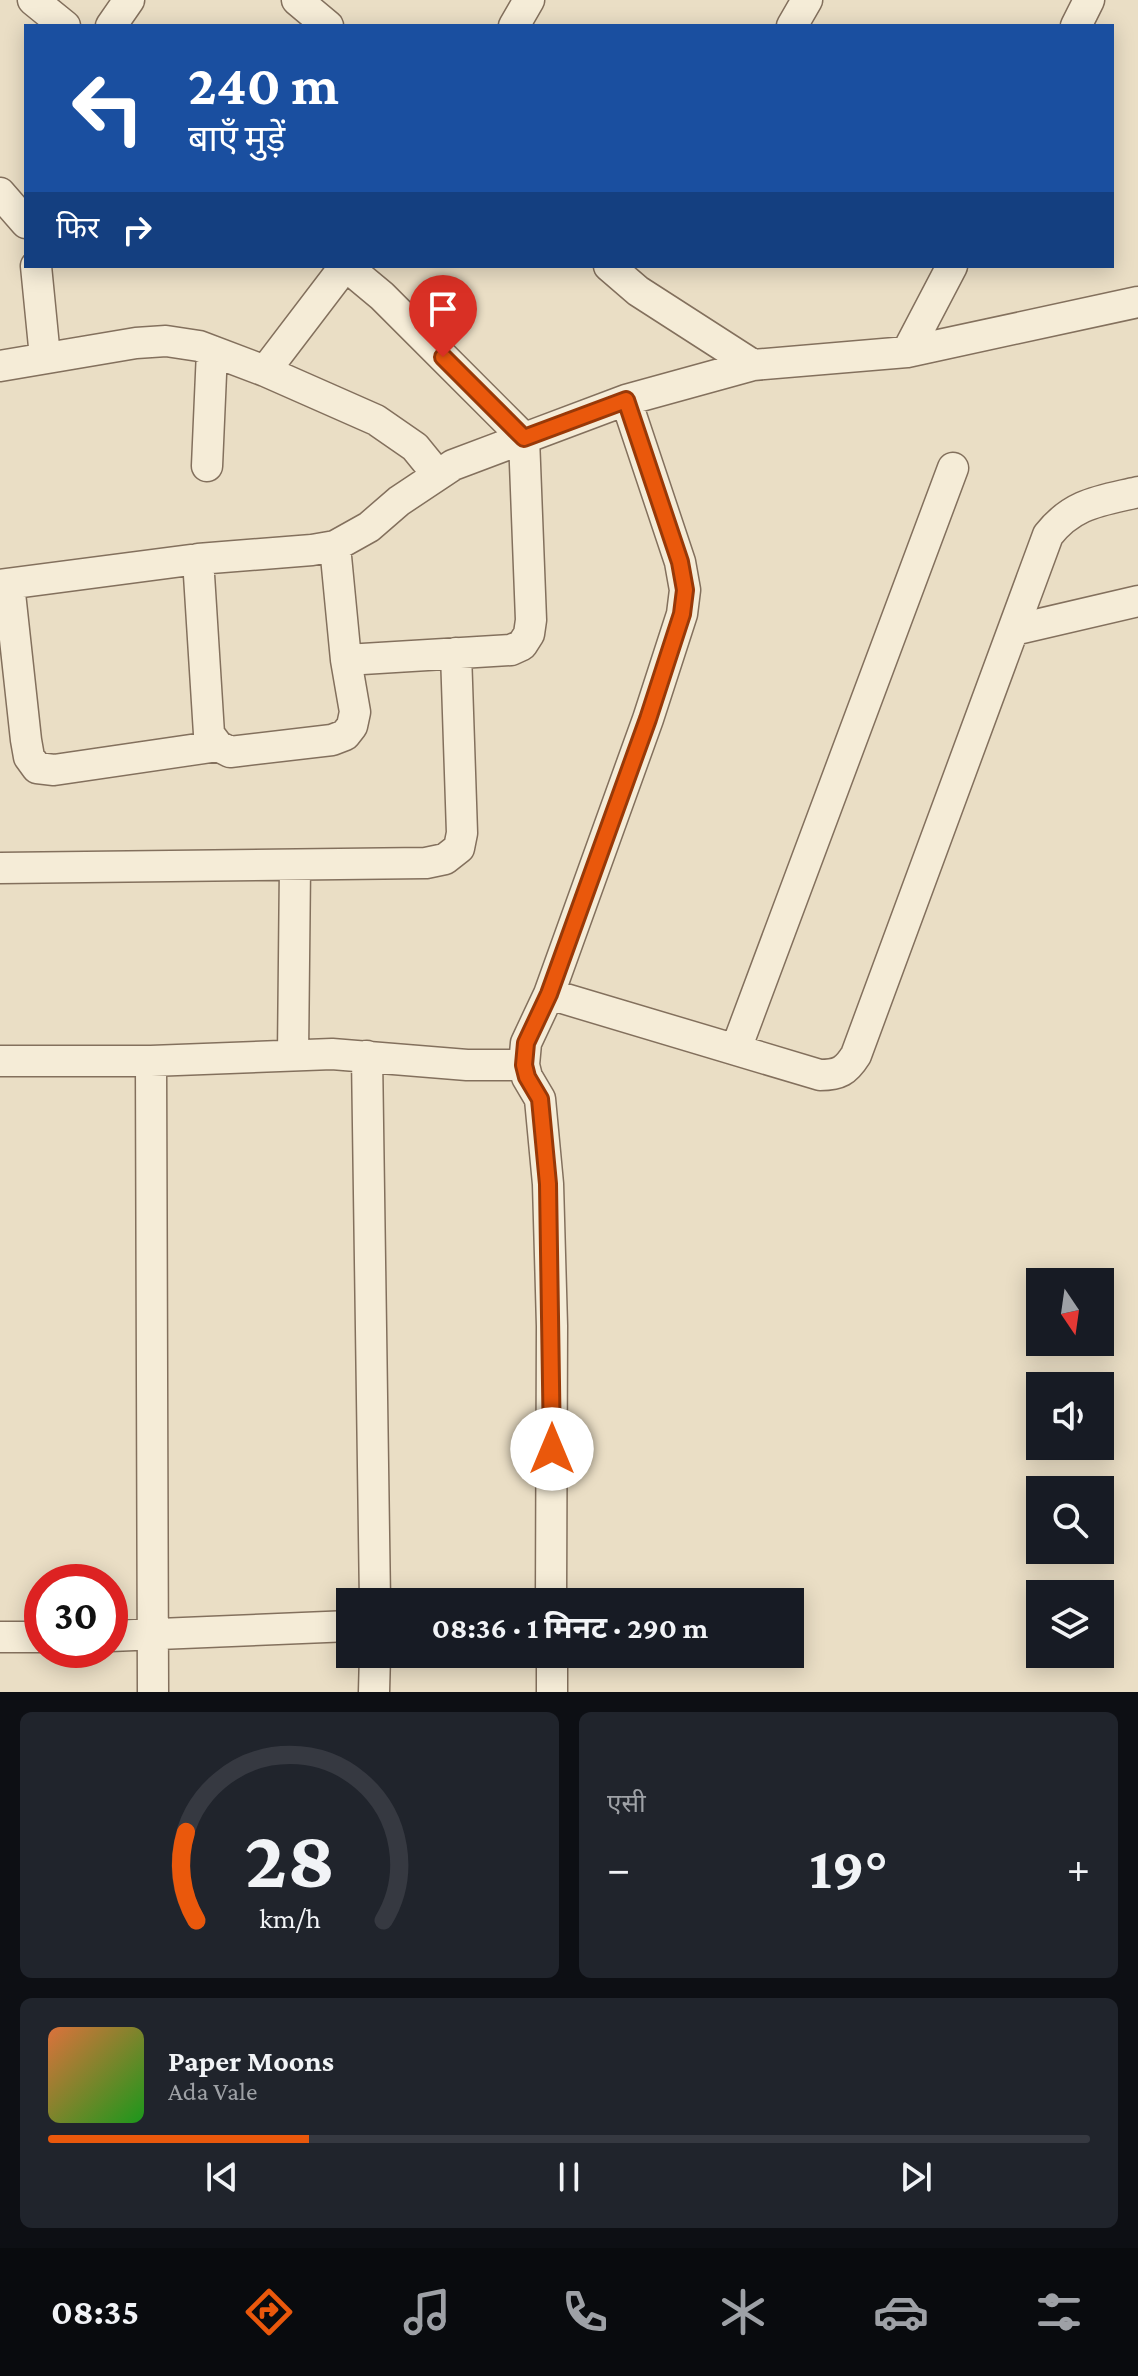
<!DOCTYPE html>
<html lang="hi">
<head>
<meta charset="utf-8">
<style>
  body { margin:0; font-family:"Crimson Pro","Noto Sans Devanagari",serif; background:#20242c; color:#f1f3f6; height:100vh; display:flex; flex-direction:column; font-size:30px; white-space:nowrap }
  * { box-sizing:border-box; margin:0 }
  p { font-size:26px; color:#9ea1a6 }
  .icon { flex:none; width:44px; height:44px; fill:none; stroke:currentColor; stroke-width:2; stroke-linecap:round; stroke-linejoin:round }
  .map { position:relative; height:1692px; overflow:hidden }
  .panel { display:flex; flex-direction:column; gap:20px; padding:20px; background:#0d0f14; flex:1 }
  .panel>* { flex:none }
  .hud { position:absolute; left:24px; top:24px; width:1090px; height:244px; border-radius:0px; box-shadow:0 4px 20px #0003; background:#1a4fa0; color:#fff; overflow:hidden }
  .needle { width:52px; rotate:167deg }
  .tools { position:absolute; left:1026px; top:1268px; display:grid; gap:16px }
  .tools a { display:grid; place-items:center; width:88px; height:88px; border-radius:0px; background:#171b24; box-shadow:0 4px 20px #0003; font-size:40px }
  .speed { position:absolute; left:24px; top:1564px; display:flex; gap:16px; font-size:40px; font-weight:700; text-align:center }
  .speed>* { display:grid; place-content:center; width:104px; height:104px; border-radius:50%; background:#171b24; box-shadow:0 4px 20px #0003; line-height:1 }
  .speed .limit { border:12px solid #d22; background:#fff; color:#111 }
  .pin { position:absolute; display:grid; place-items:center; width:68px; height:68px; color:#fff; margin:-82px -34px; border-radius:50% 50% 50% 0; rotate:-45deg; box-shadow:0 0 8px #0007 }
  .pin .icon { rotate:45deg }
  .me { position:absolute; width:88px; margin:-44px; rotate:0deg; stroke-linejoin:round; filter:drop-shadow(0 0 6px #0008) }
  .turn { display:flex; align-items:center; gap:28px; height:168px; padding:0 32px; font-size:36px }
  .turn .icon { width:104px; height:104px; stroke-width:2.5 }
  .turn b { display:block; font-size:56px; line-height:68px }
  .then { display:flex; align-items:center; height:76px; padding:0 32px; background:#0003; gap:16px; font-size:30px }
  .big { font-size:60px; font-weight:700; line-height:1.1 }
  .panel .widget { flex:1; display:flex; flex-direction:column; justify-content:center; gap:12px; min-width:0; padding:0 28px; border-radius:12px; background:#20242c }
  .panel .dial { align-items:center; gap:0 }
  .dial svg { height:208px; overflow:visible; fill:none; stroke:#363941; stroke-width:7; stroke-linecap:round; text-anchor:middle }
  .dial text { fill:#f1f3f6; stroke:none }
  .song { display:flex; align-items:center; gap:24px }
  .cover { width:96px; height:96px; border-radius:12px; background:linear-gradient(135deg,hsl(20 70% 55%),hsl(120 70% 35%)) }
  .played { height:8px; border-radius:4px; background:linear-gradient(90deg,#ea580c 25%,#363941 25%) }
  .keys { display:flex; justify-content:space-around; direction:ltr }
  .heat { display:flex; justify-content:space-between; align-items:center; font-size:44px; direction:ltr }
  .panel .tiles { flex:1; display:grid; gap:20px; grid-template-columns:1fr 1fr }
  .widget:last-child { grid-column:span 2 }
  .trip { position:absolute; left:336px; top:1588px; width:468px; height:80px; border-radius:0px; background:#171b24; box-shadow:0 4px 20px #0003; font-weight:700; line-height:80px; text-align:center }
  .tabs { display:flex; height:128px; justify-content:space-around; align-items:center; background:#090b0e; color:#9ea1a6 }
  .tabs .icon { width:56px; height:56px }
  .tabs .selected { color:#ea580c }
  .tabs b { font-size:36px; color:#f1f3f6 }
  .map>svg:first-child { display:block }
</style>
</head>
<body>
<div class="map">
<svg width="1138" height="1692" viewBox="0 0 1138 1692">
  <rect width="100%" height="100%" fill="#eadec5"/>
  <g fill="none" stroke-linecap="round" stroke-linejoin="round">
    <g stroke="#83705d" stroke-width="33">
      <path id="minor" d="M33,0L65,26
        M297,0L328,26
        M111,26L129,0
        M514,26L529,0
        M792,26L807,0
        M1076,26L1089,0
        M0,193L26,223
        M36,266L45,357
        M346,266L382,296L524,438L531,620L529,634L522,645L511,650L346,660
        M609,266L638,291L753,365
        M907,352L952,266
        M0,366L136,343L166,341L199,346L265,371L376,420L415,447L437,474
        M265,371L345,266
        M207,466L212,351
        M198,559L209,734L218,746L230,752L332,740L345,735L352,726L355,712L346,660L335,546
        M9,584L26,740L29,757L37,768L54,770L218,746
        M0,585L198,559L312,550L335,546L369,527L399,501L453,465L626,400L753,365L907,352L1138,302
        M1014,630L1138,601
        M0,868L426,863L445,859L459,848L462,833L456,653
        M549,994L820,1075C839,1075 846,1071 856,1055L1048,535C1073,503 1100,501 1138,492
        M736,1049L953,468
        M293,1055L295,866
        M367,1056L375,1602
        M0,1061H151L332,1054L467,1065H524
        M151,1061L153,1692
        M551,1602L552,1326L548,1184L540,1099L527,1077L524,1065L526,1043L549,994L648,719L682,614L685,590L680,562L626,400
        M110,1636L350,1626
        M0,1637H42
        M552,1654V1692
        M374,1692L375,1654"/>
    </g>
    <use href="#minor" stroke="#f5ecd7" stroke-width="30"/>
  </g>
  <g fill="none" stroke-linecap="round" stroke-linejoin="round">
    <g stroke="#983908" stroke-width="20">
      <path id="route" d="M443,357L524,438L626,400L680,562L685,590L682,614L648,719L549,994L526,1043L524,1065L527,1077L540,1099L548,1184L552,1449"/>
    </g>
    <use href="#route" stroke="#ea580c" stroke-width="14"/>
  </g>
</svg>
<div class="tools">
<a><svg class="needle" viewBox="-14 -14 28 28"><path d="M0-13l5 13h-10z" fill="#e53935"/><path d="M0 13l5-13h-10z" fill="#9ea1a6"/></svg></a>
<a><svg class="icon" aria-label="sound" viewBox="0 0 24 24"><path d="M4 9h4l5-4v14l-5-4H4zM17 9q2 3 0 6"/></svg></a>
<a><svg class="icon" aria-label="search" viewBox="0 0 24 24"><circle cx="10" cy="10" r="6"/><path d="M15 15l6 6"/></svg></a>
<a><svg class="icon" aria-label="layers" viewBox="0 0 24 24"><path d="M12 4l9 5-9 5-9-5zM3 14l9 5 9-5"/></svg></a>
</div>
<div class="speed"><div class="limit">30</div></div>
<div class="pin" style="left:443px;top:357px;background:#d93025"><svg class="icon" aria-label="arrive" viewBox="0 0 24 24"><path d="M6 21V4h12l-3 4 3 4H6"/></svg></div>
<svg class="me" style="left:552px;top:1449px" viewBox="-20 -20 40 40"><circle r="19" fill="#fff"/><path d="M0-13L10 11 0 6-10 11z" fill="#ea580c"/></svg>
<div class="trip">08:36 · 1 मिनट · 290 m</div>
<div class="hud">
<div class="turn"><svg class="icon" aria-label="left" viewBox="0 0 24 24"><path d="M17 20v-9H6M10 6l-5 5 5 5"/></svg><div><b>240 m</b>बाएँ मुड़ें</div></div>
<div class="then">फिर<svg class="icon" aria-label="right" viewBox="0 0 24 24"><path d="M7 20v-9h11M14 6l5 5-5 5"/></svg></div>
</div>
</div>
<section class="panel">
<div class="tiles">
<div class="widget dial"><svg viewBox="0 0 100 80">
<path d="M14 69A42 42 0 1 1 86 69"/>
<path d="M14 69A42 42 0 0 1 10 35" stroke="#ea580c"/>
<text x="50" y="56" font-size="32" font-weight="700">28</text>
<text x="50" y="72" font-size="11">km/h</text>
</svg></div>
<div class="widget"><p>एसी</p>
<div class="heat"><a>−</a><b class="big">19°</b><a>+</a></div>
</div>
<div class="widget">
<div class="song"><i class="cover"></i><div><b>Paper Moons</b><p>Ada Vale</p></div></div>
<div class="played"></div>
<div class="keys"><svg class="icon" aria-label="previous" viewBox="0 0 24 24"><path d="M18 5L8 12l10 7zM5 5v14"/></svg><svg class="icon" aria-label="pause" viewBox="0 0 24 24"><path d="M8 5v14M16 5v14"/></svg><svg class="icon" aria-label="next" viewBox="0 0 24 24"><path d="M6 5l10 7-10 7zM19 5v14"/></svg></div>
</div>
</div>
</section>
<nav class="tabs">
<b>08:35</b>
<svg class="icon selected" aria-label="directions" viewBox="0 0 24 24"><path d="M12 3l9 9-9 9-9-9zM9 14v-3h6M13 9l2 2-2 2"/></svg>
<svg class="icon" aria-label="music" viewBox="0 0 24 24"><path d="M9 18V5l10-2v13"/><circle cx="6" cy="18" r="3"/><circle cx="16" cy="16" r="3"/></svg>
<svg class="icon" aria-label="phone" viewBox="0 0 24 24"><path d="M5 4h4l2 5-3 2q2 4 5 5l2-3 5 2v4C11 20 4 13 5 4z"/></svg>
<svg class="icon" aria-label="climate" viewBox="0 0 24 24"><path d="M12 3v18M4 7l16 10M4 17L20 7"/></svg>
<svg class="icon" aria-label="car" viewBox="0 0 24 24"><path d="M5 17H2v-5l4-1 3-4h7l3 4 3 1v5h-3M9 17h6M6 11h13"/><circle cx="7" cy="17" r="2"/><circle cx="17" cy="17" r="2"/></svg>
<svg class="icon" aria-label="filters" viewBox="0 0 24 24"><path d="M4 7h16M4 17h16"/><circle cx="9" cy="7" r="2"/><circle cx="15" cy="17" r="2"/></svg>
</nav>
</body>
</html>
